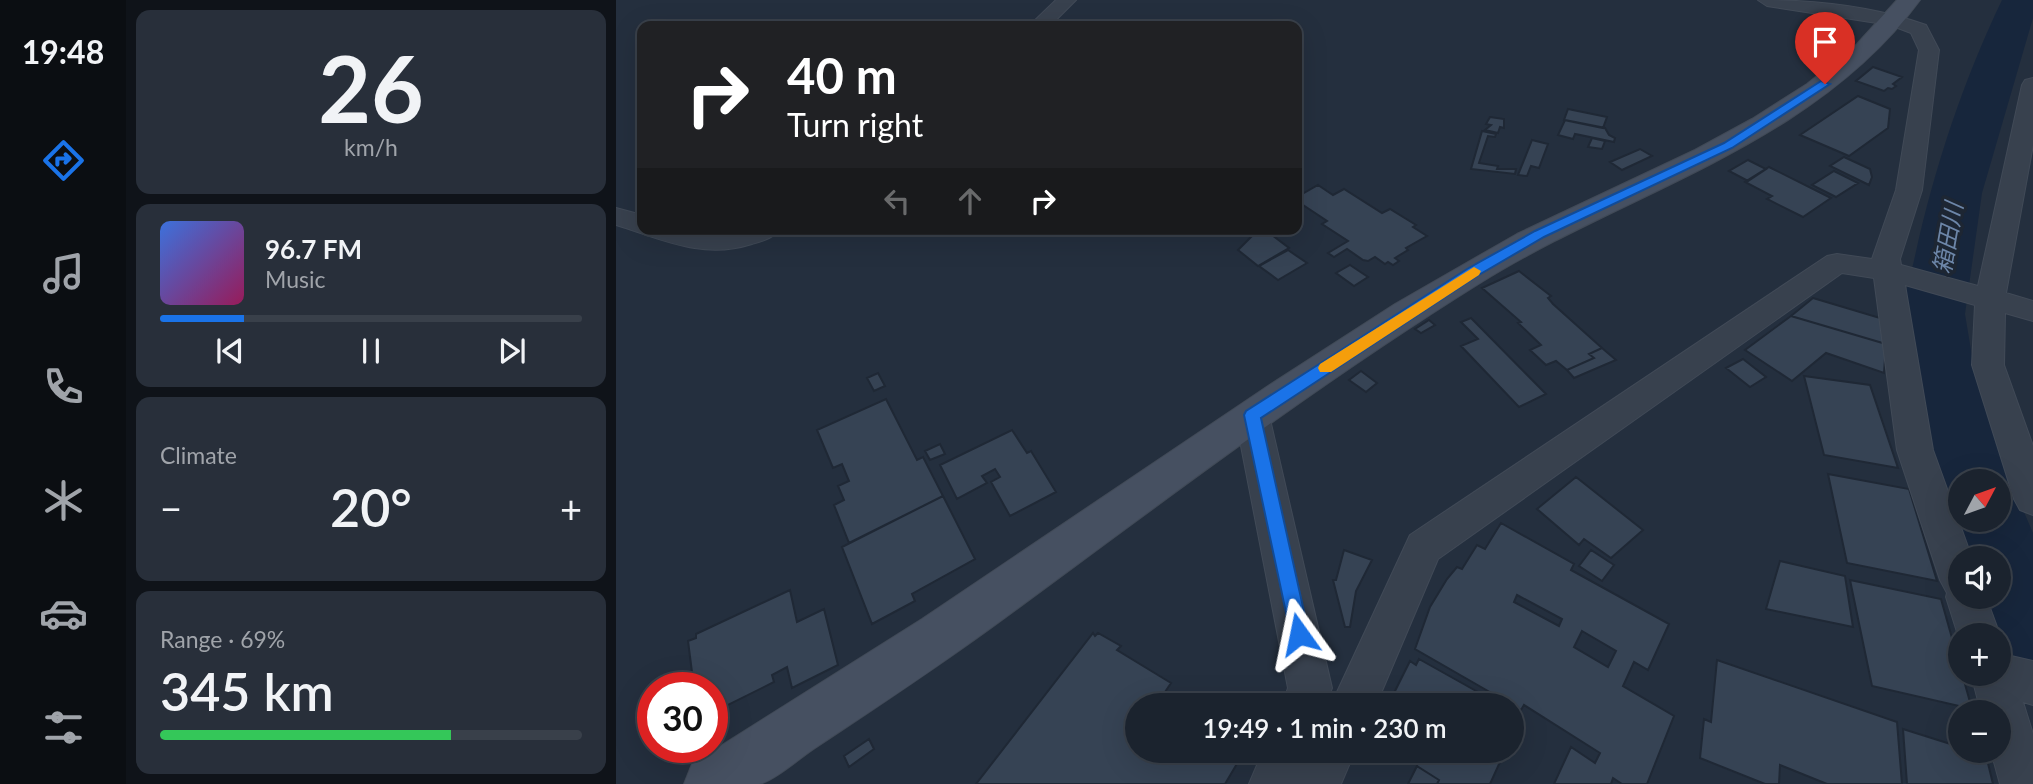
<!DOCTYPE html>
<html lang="en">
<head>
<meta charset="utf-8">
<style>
  body { margin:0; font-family:Lato,"Noto Sans JP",sans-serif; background:#282f3a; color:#f1f3f6; height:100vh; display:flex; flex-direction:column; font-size:26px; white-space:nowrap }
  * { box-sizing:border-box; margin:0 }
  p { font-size:23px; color:#a0a4aa }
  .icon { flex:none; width:38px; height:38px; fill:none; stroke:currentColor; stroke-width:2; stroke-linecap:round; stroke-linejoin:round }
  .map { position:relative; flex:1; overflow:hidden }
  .details { display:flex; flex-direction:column; gap:10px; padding:10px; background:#0f1319; width:490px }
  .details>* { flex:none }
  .top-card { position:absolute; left:21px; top:21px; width:665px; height:214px; border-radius:14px; box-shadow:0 7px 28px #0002,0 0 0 2px #39404a; background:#202124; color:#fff; overflow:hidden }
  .needle { width:46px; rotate:49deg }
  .controls { position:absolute; left:1332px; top:469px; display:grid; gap:14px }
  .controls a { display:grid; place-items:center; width:63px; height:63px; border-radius:50%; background:#1b232e; box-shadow:0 7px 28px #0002,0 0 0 2px #39404a; font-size:35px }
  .speed { position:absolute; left:21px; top:672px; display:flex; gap:14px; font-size:35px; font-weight:700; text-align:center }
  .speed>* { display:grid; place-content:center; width:91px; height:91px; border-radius:50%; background:#1b232e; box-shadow:0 7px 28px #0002,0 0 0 2px #39404a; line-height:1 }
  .speed .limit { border:10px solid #d22; background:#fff; color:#111 }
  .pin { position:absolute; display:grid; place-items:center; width:60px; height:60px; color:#fff; margin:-72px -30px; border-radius:50% 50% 50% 0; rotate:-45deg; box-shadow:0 0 7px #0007 }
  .pin .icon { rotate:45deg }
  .me { position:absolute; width:77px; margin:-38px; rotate:348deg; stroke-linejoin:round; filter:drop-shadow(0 0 5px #0008) }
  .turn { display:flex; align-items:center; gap:24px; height:147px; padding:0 35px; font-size:32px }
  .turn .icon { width:91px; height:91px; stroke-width:2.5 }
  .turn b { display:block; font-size:49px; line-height:60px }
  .lanes { display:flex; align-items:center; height:66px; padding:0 35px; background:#0003; justify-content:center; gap:35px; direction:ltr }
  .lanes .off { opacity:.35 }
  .big { font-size:52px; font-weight:600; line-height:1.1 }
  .details .card { flex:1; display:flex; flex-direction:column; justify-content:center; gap:10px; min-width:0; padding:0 24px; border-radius:14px; background:#282f3a }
  .details .dial { align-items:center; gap:0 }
  .dial b { font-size:91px; line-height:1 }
  .song { display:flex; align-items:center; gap:21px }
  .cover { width:84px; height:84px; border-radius:10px; background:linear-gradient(135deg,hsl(220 70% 55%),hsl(330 70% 35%)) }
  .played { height:7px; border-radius:4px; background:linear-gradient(90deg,#1a73e8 20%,#39404a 20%) }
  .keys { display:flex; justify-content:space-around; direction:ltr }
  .heat { display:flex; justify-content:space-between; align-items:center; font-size:38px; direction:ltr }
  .charge { height:10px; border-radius:5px; background:linear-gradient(90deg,#34c759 69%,#39404a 0) }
  .trip { position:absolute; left:509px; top:693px; width:399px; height:70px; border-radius:35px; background:#1b232e; box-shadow:0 7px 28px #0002,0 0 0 2px #39404a; font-weight:600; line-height:70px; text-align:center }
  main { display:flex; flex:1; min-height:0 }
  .dock { display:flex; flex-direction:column; width:126px; justify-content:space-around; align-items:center; background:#0b0e12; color:#a0a4aa }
  .dock .icon { width:49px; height:49px }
  .dock .active { color:#1a73e8 }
  .dock b { font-size:32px; color:#f1f3f6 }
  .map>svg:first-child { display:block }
</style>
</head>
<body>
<main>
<nav class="dock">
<b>19:48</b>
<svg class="icon active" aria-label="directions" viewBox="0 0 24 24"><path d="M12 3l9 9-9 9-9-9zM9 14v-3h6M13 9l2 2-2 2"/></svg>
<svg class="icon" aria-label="music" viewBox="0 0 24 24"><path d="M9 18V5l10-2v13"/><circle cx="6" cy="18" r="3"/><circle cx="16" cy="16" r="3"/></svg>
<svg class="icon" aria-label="phone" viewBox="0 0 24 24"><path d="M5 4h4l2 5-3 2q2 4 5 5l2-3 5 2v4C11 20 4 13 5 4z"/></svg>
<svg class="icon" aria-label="climate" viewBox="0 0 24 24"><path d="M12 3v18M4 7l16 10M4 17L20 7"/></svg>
<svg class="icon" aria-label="car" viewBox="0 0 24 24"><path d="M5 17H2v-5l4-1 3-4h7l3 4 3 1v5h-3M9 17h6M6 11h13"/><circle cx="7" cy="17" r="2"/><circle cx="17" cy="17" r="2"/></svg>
<svg class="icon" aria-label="filters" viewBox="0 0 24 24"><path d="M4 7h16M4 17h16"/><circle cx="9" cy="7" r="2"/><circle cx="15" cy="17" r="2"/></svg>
</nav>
<section class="details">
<div class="card dial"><b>26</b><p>km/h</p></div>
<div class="card">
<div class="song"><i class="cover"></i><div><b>96.7 FM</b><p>Music</p></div></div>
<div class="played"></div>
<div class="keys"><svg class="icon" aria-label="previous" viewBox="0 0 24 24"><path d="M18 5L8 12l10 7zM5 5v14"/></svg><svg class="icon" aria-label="pause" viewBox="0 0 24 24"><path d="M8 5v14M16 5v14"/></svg><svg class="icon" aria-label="next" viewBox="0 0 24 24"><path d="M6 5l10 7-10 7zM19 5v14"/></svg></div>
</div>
<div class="card"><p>Climate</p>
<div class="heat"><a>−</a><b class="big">20°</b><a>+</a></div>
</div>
<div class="card"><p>Range · 69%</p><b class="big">345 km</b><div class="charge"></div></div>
</section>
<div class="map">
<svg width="1417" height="784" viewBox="0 0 1417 784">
  <rect width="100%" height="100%" fill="#242f3e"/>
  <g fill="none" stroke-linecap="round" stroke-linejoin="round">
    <path fill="#17263c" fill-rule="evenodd" d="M1386,0H1417V18L1366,193L1349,314L1360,380L1398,481L1392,493L1401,496L1417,533V692L1386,679L1382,671V635H1369L1357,597H1382V558H1346L1334,520L1341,506L1333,503C1310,456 1283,367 1287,313C1288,295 1295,275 1299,256C1318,169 1347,81 1386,0ZM1344,481H1382V520H1344Z"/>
  </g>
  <path fill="#364354" stroke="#1f2835" stroke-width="2" fill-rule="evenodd" d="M1257,67L1286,77L1277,84L1280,86L1276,89L1272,88L1268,91L1240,81Z
    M1242,96L1274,109L1272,128L1233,156L1184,135Z
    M952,109L991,117L987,128L948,120Z
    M874,117L888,119V128L884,127L882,133L869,130L875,125L870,124Z
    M949,120L989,128L993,135L999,138L998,142L959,134L957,139L942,135Z
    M866,131L880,134L879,137L872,136L863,163L882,166L881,169H900L899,174L855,169Z
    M976,138L989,141L986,149L972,147Z
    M916,140L932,144L923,168L915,166L911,176L902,175Z
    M1024,149L1036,156L1006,170L994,162Z
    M1228,157L1254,169L1256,177L1253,185L1214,166Z
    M1132,160L1150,169L1132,181L1113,171Z
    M1153,167L1215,198L1187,217L1151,199L1156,196L1129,182Z
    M1218,171L1242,183L1220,197L1196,185Z
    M702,185L717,195L728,189L766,213L774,209L800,225L797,227L811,236L790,248L792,250L779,258L783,261L777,265L772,262L769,264L759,257L752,261L747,260L731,249L718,257L712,253L732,241L706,224L711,221L681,201V197Z
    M643,229H648L673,248L642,266L622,250Z
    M672,250L691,263L662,280L643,266Z
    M734,265L752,277L738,286L720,273Z
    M903,271L935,296L932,298L937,304L986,348L973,354L978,358L951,370L940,361L930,365L914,350L925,345L902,323L905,322L866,288Z
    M1197,298L1264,318L1270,344L1175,316Z
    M1175,316L1270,344L1268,373L1210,353L1176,381L1129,350Z
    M855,318L930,394L903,407L845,346L862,339L845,322Z
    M813,320L819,325L805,333L799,329Z
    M986,348L1000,360L958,378L951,370L978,358L973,354Z
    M1127,359L1150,377L1134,387L1110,368Z
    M745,371L761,383L750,392L733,380Z
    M262,373L269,386L258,391L251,378Z
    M1188,376L1254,385L1282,468L1208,455Z
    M270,399L301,460L307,457L327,496L233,543L218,505L228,500L222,486L233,481L226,464L217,468L201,430Z
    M396,430L411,453L415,451L440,492L394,516L375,482L384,477L379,469L366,476L371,483L341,499L324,465Z
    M324,444L329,454L314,460L309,451Z
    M1212,474L1293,489L1321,581L1231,563Z
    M960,477L1027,530L995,558L968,539L963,545L921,509Z
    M327,496L359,559L296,594L299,601L256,624L226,547Z
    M885,523L958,564L955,570L1053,624L1032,670L1018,662L1007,686L1058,716L1031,784H1006L997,778L995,784H938L955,747L979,763L984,753L908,705L905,710L799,649L814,607L831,579L841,567L846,569L861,545L869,549ZM901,595L946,619L943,626L898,602ZM966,631L1000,651L992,667L958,647Z
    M728,550L756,560L740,591L734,627H729L717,580H720Z
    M975,550L998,565L986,581L963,566Z
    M1164,561L1229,576L1237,627L1150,609Z
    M1234,580L1325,599L1356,709L1256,686Z
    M174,590L181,622L208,609L222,665L176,688L171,667L156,675L158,682L96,713V688H78L72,641L80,638V634Z
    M477,633L479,636L482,633L505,646L501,650L555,683L541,704L543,705H522V751H616L625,757L609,784H360Z
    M803,659L885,705H772L794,661L800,665Z
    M1101,660L1281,722L1286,784H1211L1164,765L1163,784H1149L1084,758L1088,719L1095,722Z
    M1287,729L1344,747V751L1370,755L1377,784H1291Z
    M253,739L258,749L233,767L228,756Z
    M787,751H889L874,784H821L823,780L801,766L803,761Z
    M801,766L823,780L821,784H792Z"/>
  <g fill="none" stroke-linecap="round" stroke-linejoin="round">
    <g stroke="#414a57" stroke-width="2">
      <path id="street" d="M440,0H460L434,26H413Z
        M1142,0C1198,0 1257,6 1310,25L1323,50L1306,190L1284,259L1285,265L1362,286L1406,85L1409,80L1417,78V145L1390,293L1417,301V321L1389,313L1388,365L1417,446V515L1404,510L1398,499L1356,365L1359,305L1289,285L1317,450L1356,558H1344V597H1370L1384,635L1382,639V635H1344V640L1342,635L1330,597L1331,593L1324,580L1281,450L1258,278L1226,273L822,559L760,705H715L794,535L1211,256L1221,254L1256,259L1280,190L1303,50L1295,33L1274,25L1151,6Z
        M0,208L26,215V229H70L96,235L125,229H164C158,238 146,241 136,244C86,260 46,239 0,225Z
        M636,402L648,406L653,415L716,688L710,705H666L672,688L619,415L624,406Z
        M1382,653L1417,661V705L1407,702L1417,734V784H1384L1375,751H1382V712H1365L1355,674H1382Z
        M647,751H739L725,784H633Z"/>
    </g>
    <g stroke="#414a57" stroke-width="2">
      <path id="secondary" d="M1281,0H1304C1197,146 1011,191 864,283C697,387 541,506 383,622C323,666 261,707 199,748C185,757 158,781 143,784C125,784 88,784 68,784L76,764L306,619L652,386L779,304L901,234L1079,150L1136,119L1191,84L1241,44Z"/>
    </g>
    <use href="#street" fill="#38414e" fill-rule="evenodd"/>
    <use href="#secondary" fill="#465061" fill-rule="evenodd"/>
  </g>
  <path fill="#1a73e8" stroke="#114b97" stroke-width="2" d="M1205,81L1214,84L1116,148L928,237L861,276L645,418L693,634L690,641L683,643L676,641L628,415L630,411L851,269L919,231L1108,143Z"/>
  <path fill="#f59e0b" d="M858,267L865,271L863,275L715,372H704L702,368L704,364Z"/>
  <g text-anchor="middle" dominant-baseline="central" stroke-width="7" stroke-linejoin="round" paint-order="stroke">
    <g font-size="24" font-style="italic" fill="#6d86a8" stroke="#1d2633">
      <text transform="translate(1331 238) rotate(-80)">箱田川</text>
    </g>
  </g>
</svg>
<div class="controls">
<a><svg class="needle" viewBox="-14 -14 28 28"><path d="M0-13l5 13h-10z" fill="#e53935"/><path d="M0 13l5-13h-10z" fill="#a0a4aa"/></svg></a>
<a><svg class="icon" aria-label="sound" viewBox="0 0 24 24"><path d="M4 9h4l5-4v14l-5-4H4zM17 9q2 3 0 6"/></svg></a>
<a>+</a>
<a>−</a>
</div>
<div class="speed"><div class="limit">30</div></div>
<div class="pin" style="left:1209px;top:84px;background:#d93025"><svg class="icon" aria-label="arrive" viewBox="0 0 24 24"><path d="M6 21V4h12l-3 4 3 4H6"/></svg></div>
<svg class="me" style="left:683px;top:634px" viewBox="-20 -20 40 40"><path d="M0-17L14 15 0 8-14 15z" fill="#1a73e8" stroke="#fff" stroke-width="4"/></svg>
<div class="trip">19:49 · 1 min · 230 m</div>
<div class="top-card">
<div class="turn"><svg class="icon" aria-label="right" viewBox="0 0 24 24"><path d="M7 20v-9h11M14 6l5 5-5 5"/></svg><div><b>40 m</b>Turn right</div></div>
<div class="lanes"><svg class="icon off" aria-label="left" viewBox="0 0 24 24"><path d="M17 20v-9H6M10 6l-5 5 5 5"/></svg><svg class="icon off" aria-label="ahead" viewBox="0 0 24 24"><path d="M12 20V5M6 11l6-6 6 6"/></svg><svg class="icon" aria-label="right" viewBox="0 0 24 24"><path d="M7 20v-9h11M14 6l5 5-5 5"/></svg></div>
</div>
</div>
</main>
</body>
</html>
